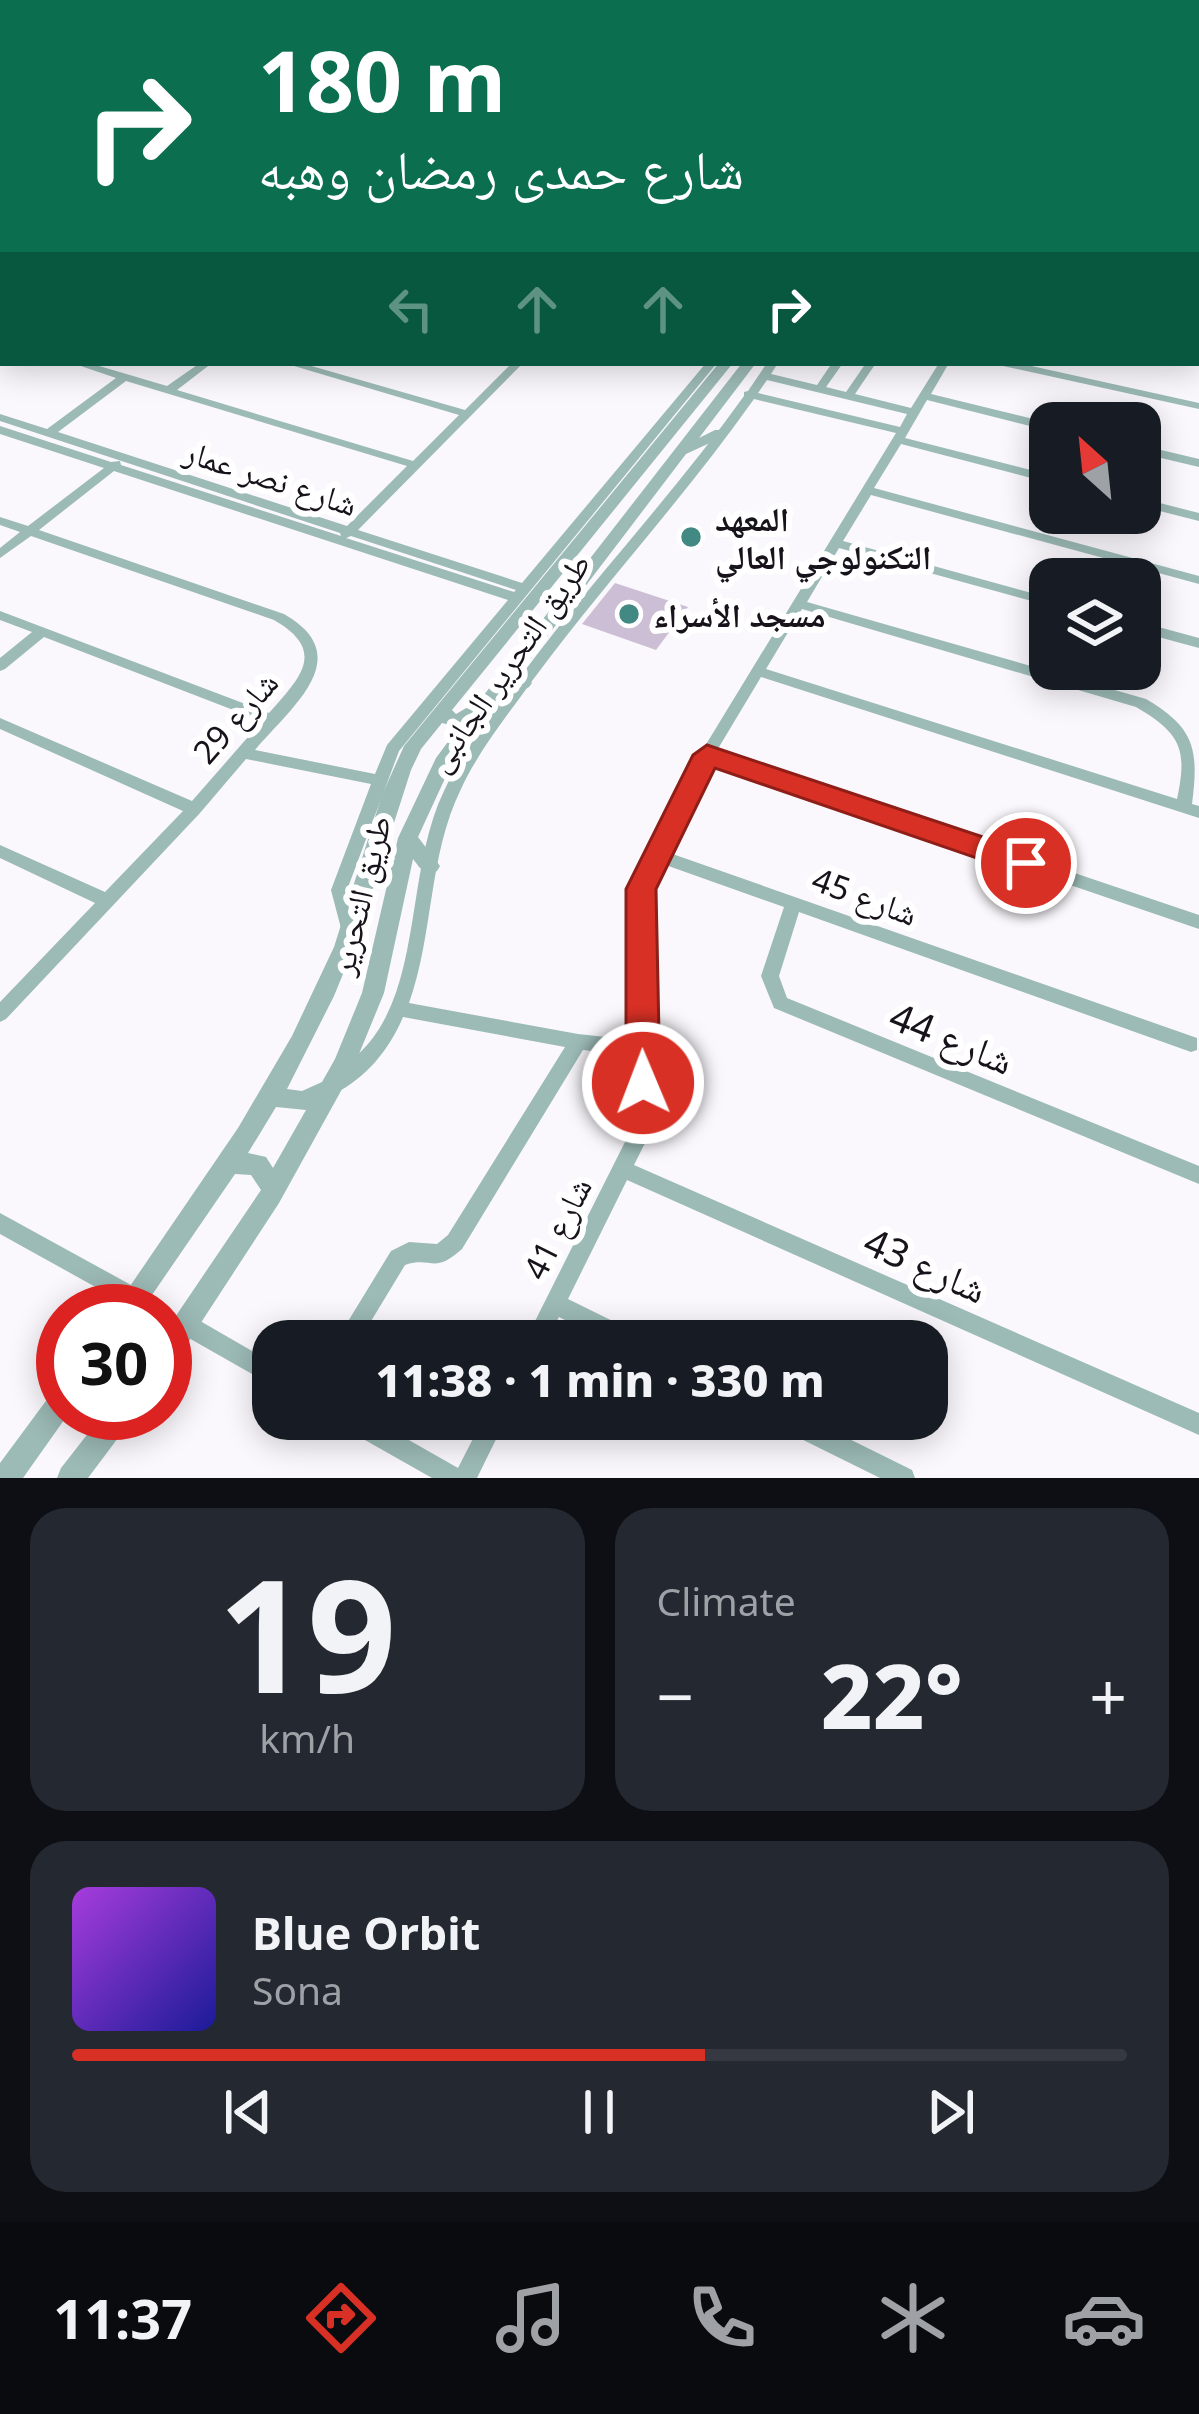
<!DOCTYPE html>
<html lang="en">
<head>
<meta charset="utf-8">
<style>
  body { margin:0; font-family:"Noto Sans","Noto Naskh Arabic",sans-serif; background:#242831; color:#f1f3f6; height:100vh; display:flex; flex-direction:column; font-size:45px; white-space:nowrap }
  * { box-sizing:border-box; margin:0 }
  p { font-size:39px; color:#9ea1a6 }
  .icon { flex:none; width:66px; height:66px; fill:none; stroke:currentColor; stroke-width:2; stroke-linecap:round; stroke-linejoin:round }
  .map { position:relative; height:1478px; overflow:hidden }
  .details { display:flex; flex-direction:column; gap:30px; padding:30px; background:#0d0f14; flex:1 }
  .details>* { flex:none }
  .banner { position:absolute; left:0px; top:0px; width:1200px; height:366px; box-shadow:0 6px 30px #0003; background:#0b6e4f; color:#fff; overflow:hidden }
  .needle { width:78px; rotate:333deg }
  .fabs { position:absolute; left:1029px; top:402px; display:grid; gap:24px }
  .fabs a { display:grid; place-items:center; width:132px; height:132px; border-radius:24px; background:#171b24; box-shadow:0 6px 30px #0003; font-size:60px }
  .speed { position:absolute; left:36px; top:1284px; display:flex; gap:24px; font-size:60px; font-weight:700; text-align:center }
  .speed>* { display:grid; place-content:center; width:156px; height:156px; border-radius:50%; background:#171b24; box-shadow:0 6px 30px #0003; line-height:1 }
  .speed .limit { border:18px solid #d22; background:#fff; color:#111 }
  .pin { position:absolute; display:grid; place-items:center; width:102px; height:102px; color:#fff; margin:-51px; border:6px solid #fff; border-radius:50%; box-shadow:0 3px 12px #0007 }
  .me { position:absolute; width:132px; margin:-66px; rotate:359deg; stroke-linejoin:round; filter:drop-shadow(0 0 9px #0008) }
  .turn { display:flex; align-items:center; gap:42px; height:252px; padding:0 60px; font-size:54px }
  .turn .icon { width:156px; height:156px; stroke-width:2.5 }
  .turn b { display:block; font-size:84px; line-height:102px }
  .lanes { display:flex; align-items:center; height:114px; padding:0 60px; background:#0003; justify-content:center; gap:60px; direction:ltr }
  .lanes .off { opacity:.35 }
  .big { font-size:90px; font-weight:800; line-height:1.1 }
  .details .tile { flex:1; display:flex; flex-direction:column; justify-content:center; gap:18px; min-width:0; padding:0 42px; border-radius:36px; background:#242831 }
  .details .dial { align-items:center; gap:0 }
  .dial b { font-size:156px; line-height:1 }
  .song { display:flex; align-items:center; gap:36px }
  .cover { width:144px; height:144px; border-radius:18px; background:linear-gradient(135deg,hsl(280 70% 55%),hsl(240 70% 35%)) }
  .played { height:12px; border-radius:6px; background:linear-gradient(90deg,#d93025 60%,#363941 60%) }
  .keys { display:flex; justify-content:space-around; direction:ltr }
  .heat { display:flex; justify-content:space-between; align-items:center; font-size:66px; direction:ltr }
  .details .tiles { flex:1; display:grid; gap:30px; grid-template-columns:1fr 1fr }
  .tile:last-child { grid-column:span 2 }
  .trip { position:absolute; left:252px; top:1320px; width:696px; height:120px; border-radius:36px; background:#171b24; box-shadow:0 6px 30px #0003; font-weight:800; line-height:120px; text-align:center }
  .dock { display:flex; height:192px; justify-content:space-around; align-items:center; background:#090b0e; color:#9ea1a6 }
  .dock .icon { width:84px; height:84px }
  .dock .current { color:#d93025 }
  .dock b { font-size:54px; color:#f1f3f6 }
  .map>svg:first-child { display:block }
</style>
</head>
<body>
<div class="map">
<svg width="1199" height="1478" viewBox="0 0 1199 1478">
  <rect width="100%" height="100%" fill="#faf8fc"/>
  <path fill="#ccbfd5" d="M615,583L688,607L656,650L582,624Z"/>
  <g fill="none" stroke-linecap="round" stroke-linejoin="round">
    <path fill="#9cbab6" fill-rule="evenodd" d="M86,0H96L91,3H81Z
      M159,0H169L165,3H155Z
      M269,0H278L274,3H265Z
      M288,0H308L318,3H298Z
      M397,0H414L423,3H406Z
      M554,0H571L580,3H563Z
      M739,0H757L766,3H748Z
      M902,0H920L930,3H912Z
      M943,0H951L948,3H940Z
      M1065,0H1073L1070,3H1062Z
      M1102,0H1110L1108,3H1100Z
      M1146,0H1163L1172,3H1155Z
      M1197,6H1199V10H1197Z
      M0,14H3V18H0Z
      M0,53H3V58H0Z
      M1197,74H1199V78H1197Z
      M0,92H3V97H0Z
      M1197,97H1199V102H1197Z
      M1197,123L1199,124V130L1197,129Z
      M3,131V138L0,139V132Z
      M0,178L3,179V185L0,184Z
      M1197,219L1199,220V226L1197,225Z
      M0,224L3,225V231L0,230Z
      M1197,252L1199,253V259L1197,258Z
      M0,276L3,277V283L0,282Z
      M1197,295H1199V301H1197Z
      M0,337L3,338V344L0,343Z
      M1197,348H1199V354H1197Z
      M72,363H89L167,386L200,363H212L177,390L413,461L459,415L284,363H301L465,410L512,363H523L358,530L522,583L706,363H717L399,751L347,890L358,931L355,936L349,938L343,936L331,890L371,784L246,759L200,813L6,1019L0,1022V1002L95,903L0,858V845L105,892L183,811L0,729V718L192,801L262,721L44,637L5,669L0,671V658L32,632L0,620V611L269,713C300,678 328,651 274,620L31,536L0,558V548L20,532L0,525V517L28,526L104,468L0,434V426L111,462L120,461L121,465L341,536L340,533L0,421V414L47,429L116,378ZM126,381L407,466L347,526L58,432ZM114,471L508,600L387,745L375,774L255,750C290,708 359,657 284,614L39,530ZM351,536L516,590L514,592L346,538Z
      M767,363H778L771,374L817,385L832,363H843L826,387L846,392L866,363H876L855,394L911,408L939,363H949L931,394L1050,423V431L927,400L905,438L1050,475V483L901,444L874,488L1199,576V584L871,495L843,541L1050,598V606L839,548L807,602L1146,699C1195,728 1199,749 1192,804L1199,806V818L761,677L716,752L1199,915V929L711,762L664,851L1197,1038V1050L1191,1052L799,912L779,976L787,998L1199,1166V1184L774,1008L761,976L784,907L660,863L647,909L652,1083L646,1141L634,1165L1199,1413V1435L627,1180L568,1299L637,1333L640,1341H606L559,1317L547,1341H525L626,1140L634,1083L633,1056L583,1050L462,1249C433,1275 433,1256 405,1265L359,1341H336L391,1251L409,1242L437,1244L448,1235L565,1047L403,1017C389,1050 366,1078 334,1094L327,1092L325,1086L327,1080C347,1065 365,1051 379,1029C420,964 409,863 444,791C465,746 497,708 526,669C596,576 676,491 744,396V392L748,391ZM767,380L907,414L900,427L758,393ZM754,399L896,433L702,751L646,854L631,909L633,1040L578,1034L409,1003C434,933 428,856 461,789C479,750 507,716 532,681C603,585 685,497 754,399ZM802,609L1136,707C1180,733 1188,748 1177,799L766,669Z
      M998,363H1018L1199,403V409L1003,366Z
      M1140,445L1199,459V467L1140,453Z
      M1140,498L1199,513V521L1140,506Z
      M1140,622L1199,638V648L1140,632Z
      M0,1213L142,1291L145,1298L142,1305L135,1308L128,1305L0,1234Z
      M188,1314L273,1363V1386L180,1333L177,1325L180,1317Z
      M339,1419H372L458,1468L483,1419H506L477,1478H432L342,1427Z
      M774,1419H809L912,1470L915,1478H880L777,1427Z"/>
    <path fill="#9cbab6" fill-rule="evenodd" d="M1076,0H1084L1082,3H1074Z
      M1091,0H1099L1097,3H1089Z
      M719,363H733L452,710L456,714L480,700L742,363H756L699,438L715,430H725V436L686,454L514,680L523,677L529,679L532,683L529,687L492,709L453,761L418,837L440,866L437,871C424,876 420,868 413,859L384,993L352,1071L279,1203L174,1364L165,1368V1332L261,1190L251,1175L235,1174L141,1311H113L238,1128L292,1036L334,947L382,795L404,746ZM442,723L459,727L436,758L398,838L362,993L335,1059L322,1082L302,1091L287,1089L334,996L354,947L411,770L421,749ZM276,1107L306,1110L273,1168L266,1157L248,1153Z
      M63,1386V1413H69L23,1478H0V1463L54,1390Z
      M104,1413H134L130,1422L88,1478H57L61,1468Z"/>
  </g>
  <path fill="#d93025" stroke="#8d1f18" stroke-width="3" d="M707,745L1037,855L1041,863L1037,872L1026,875L715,768L656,889L660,1083L655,1094L643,1098L631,1094L626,1083V889L693,755Z"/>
  <g fill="#428983" stroke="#fff" stroke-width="4.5">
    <circle cx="691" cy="537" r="12"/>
    <circle cx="629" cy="614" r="12"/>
  </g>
  <g text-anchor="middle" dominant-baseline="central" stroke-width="12" stroke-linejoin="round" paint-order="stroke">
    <g font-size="33" fill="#18131b" stroke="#fff">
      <text transform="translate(271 477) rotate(18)">شارع نصر عمار</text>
      <text transform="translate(508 662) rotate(-55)">طريق التحرير الجانبى</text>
      <text transform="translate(235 717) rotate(-49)">شارع 29</text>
      <text transform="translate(360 895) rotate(-76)">طريق التحرير</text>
      <text transform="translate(865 896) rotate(20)">شارع 45</text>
      <text transform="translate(557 1228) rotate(-63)">شارع 41</text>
    </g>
    <g font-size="33" font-weight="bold" fill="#18131b" stroke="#fff" text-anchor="start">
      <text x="715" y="518">المعهد<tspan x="715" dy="38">التكنولوجي العالي</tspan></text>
      <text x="653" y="614">مسجد الأسراء</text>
    </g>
    <g font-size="39" fill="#18131b" stroke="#fff">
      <text transform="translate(952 1037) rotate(22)">شارع 44</text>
      <text transform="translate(926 1264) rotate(24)">شارع 43</text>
    </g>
  </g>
</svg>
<div class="fabs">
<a><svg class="needle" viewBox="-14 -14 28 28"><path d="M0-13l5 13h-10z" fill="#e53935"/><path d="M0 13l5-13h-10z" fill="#9ea1a6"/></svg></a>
<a><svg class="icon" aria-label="layers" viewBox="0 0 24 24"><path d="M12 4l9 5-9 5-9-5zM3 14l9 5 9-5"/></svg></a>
</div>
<div class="speed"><div class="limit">30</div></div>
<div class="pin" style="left:1026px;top:863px;background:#d93025"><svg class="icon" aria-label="arrive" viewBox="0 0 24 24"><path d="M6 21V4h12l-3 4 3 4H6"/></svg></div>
<svg class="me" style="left:643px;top:1083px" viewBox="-20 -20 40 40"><circle r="17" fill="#d93025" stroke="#fff" stroke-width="3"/><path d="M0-11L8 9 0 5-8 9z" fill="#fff"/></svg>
<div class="trip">11:38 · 1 min · 330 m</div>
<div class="banner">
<div class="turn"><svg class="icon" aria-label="right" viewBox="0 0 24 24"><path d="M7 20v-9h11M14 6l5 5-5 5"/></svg><div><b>180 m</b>شارع حمدى رمضان وهبه</div></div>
<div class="lanes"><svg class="icon off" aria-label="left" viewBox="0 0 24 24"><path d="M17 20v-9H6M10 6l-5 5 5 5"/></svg><svg class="icon off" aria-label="ahead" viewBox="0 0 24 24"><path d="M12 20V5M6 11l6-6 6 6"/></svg><svg class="icon off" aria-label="ahead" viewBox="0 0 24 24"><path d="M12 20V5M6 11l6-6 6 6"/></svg><svg class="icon" aria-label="right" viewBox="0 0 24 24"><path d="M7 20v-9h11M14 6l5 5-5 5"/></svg></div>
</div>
</div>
<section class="details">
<div class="tiles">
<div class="tile dial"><b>19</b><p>km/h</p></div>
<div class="tile"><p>Climate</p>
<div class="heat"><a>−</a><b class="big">22°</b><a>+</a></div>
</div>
<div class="tile">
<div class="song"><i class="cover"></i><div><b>Blue Orbit</b><p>Sona</p></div></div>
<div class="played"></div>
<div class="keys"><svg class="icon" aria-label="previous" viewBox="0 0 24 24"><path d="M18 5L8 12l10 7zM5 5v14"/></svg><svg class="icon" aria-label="pause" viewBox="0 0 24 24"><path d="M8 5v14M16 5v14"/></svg><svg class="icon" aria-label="next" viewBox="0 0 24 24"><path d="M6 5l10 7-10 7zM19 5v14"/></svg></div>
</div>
</div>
</section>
<nav class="dock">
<b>11:37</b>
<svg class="icon current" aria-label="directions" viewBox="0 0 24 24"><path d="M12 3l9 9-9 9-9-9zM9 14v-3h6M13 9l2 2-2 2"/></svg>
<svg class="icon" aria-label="music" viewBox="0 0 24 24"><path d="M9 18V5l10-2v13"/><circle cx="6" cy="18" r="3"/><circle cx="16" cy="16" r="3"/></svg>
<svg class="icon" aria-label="phone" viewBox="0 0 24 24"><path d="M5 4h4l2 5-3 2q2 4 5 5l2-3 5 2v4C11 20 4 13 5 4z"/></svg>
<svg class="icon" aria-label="climate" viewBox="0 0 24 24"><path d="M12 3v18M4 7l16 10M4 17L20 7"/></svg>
<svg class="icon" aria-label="car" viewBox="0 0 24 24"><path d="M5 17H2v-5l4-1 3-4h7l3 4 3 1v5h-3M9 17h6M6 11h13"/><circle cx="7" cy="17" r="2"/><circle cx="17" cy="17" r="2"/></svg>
</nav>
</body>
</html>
